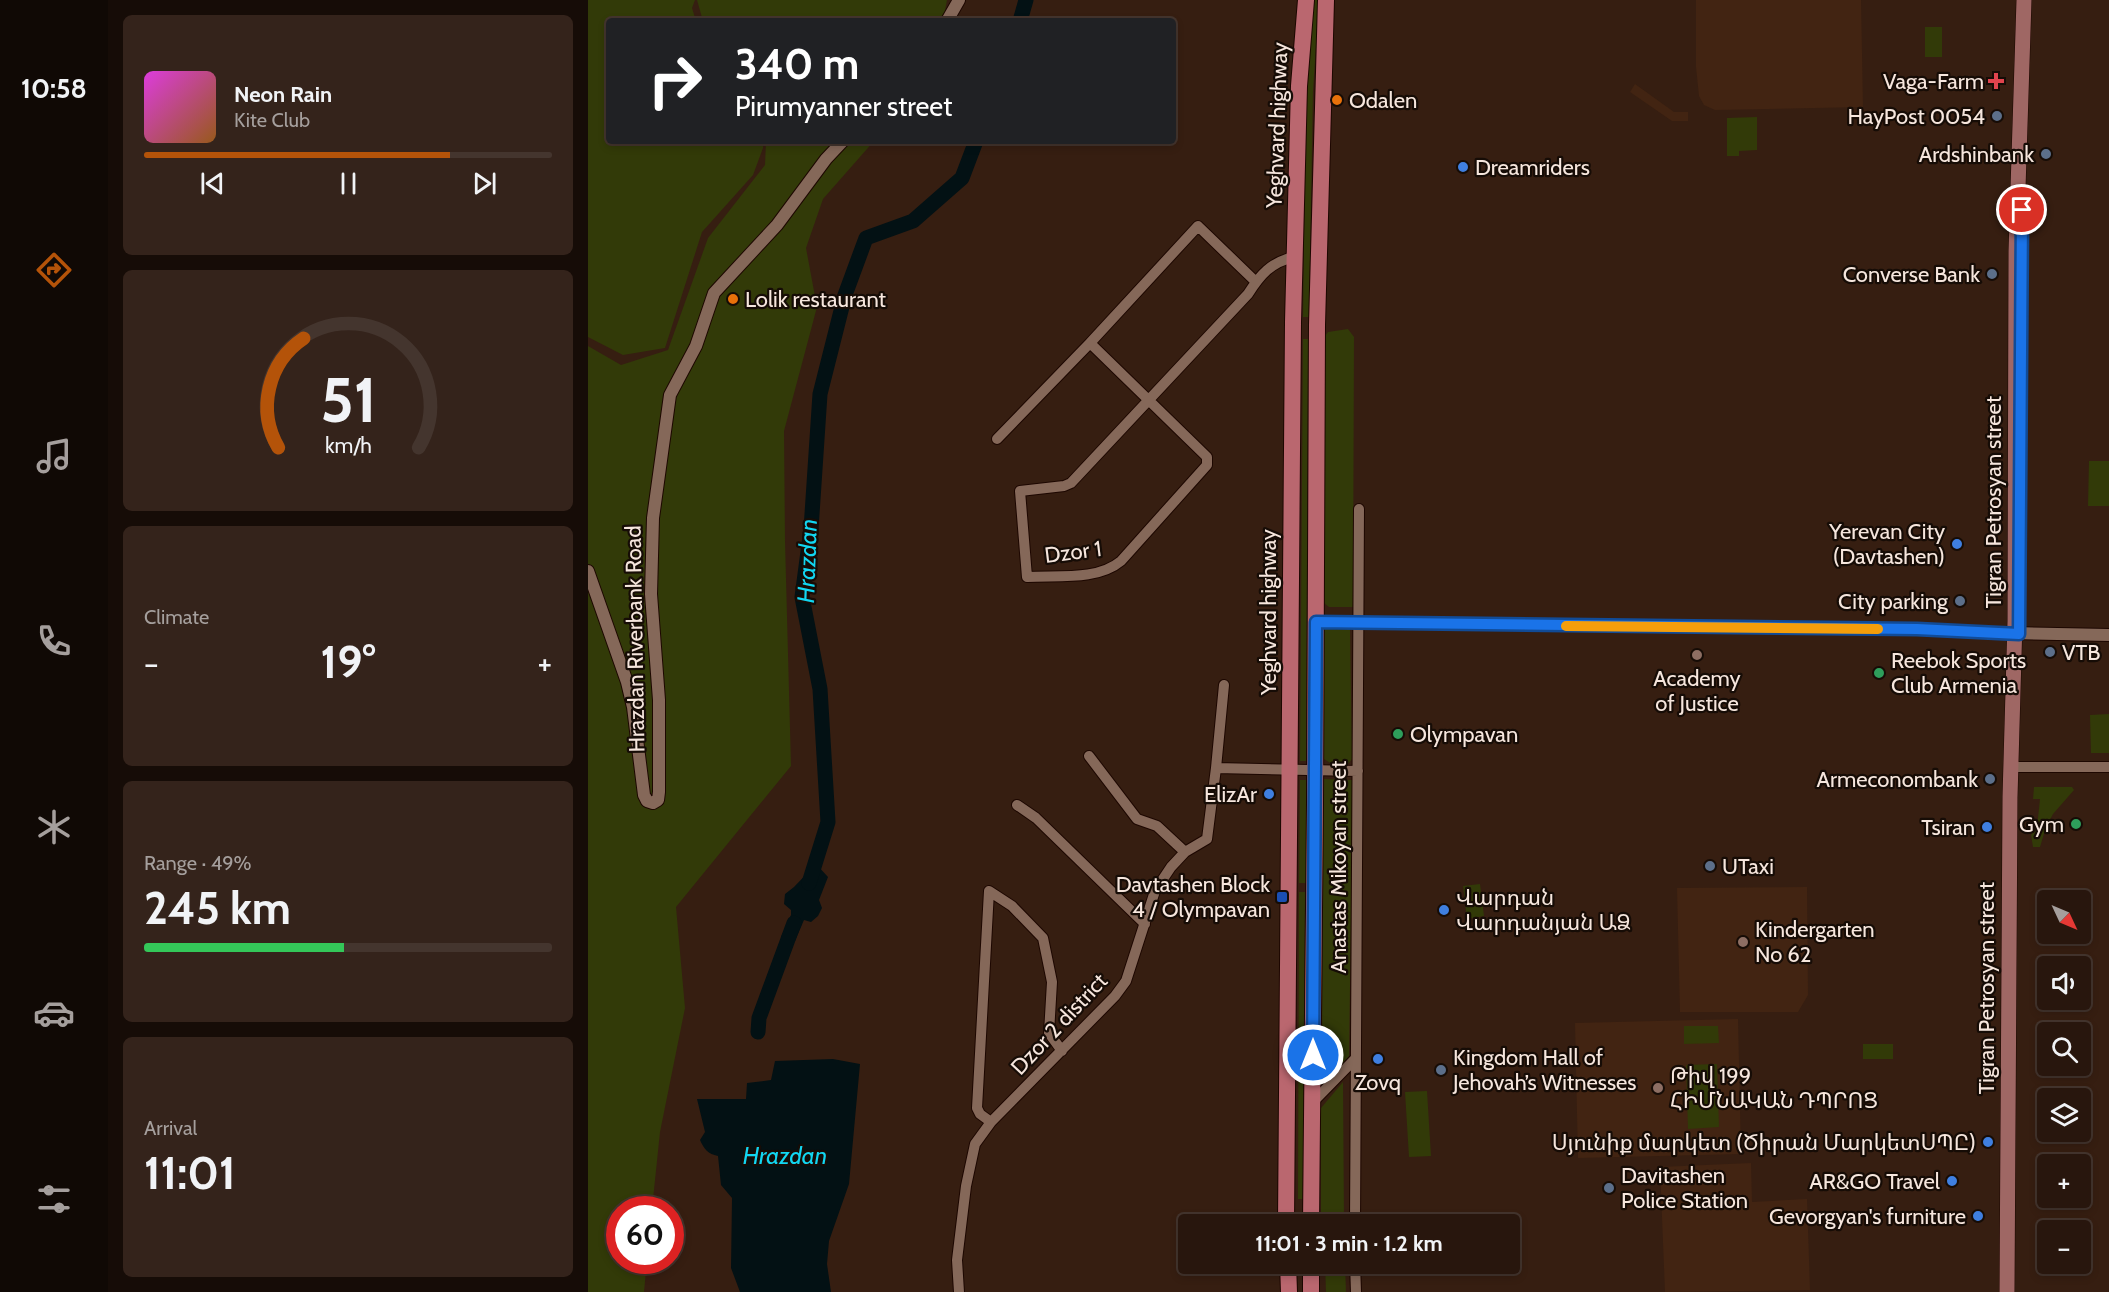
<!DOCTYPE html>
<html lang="en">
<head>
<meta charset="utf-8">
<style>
  body { margin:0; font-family:Cabin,"Noto Sans Armenian",sans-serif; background:#34231b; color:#f1f3f6; height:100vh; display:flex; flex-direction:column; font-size:22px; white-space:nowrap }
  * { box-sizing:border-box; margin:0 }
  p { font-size:20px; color:#a59f9d }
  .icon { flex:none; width:33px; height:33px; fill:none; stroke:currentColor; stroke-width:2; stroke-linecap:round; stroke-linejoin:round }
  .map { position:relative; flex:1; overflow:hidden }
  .sheet { display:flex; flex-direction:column; gap:15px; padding:15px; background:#160c07; width:480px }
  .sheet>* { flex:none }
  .guide { position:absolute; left:18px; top:18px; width:570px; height:126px; border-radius:6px; box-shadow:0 3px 9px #0003,0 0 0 2px #44352e; background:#202124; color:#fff; overflow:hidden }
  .needle { width:39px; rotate:134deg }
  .controls { position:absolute; left:1449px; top:890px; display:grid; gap:12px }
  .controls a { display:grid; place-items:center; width:54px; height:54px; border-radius:6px; background:#28160d; box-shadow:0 3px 9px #0003,0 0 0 2px #44352e; font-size:30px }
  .speed { position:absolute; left:18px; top:1196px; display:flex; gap:12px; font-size:30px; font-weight:700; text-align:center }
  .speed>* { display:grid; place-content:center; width:78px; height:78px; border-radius:50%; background:#28160d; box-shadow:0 3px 9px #0003,0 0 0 2px #44352e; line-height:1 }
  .speed .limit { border:9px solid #d22; background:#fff; color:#111 }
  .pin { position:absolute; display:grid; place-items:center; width:51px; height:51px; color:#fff; margin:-26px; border:3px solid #fff; border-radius:50%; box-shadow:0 2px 6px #0007 }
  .me { position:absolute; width:66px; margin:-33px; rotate:0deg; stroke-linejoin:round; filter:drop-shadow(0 0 4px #0008) }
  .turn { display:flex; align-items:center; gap:21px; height:126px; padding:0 30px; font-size:27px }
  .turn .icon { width:78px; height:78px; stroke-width:2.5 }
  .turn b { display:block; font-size:42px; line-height:51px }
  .big { font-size:45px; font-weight:800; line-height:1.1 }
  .sheet .card { flex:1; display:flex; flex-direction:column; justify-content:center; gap:9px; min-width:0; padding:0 21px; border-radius:9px; background:#34231b }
  .sheet .dial { align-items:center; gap:0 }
  .dial svg { height:156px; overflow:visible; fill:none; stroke:#44352e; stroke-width:7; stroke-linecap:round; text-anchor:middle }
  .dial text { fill:#f1f3f6; stroke:none }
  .song { display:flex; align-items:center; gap:18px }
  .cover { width:72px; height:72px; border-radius:9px; background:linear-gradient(135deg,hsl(300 70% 55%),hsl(30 70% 35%)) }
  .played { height:6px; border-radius:3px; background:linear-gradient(90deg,#b45309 75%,#44352e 75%) }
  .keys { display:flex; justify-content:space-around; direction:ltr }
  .heat { display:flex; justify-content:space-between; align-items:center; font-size:33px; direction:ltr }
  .charge { height:9px; border-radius:4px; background:linear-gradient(90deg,#34c759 49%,#44352e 0) }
  .trip { position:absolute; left:590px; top:1214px; width:342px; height:60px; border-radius:6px; background:#28160d; box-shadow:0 3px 9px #0003,0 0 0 2px #44352e; font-weight:800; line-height:60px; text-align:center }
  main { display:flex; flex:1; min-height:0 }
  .menu { display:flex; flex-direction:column; width:108px; justify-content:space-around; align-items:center; background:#100905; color:#a59f9d }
  .menu .icon { width:42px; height:42px }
  .menu .selected { color:#b45309 }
  .menu b { font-size:27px; color:#f1f3f6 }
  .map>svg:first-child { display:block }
</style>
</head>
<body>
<main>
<nav class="menu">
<b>10:58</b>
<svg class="icon selected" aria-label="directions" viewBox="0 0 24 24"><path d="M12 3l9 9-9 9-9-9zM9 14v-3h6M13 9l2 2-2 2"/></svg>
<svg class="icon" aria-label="music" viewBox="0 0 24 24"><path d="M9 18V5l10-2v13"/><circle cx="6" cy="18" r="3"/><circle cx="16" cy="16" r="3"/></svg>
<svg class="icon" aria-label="phone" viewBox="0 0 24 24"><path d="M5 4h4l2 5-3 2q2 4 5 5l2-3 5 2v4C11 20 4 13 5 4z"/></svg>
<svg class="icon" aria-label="climate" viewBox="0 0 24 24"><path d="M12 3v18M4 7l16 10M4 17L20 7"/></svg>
<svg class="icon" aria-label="car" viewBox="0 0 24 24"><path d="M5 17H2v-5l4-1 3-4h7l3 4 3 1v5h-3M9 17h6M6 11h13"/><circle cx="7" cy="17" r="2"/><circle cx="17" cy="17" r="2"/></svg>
<svg class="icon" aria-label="filters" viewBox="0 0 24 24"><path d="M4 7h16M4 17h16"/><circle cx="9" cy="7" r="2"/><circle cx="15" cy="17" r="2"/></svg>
</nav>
<section class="sheet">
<div class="card">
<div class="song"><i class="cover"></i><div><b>Neon Rain</b><p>Kite Club</p></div></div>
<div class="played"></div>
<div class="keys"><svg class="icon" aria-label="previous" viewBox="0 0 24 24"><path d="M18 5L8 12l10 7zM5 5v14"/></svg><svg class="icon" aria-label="pause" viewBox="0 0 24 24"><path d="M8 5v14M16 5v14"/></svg><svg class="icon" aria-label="next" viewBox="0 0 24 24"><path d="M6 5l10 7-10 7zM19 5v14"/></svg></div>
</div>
<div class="card dial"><svg viewBox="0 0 100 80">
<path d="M14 69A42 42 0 1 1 86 69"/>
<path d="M14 69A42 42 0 0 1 27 13" stroke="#b45309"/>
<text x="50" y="56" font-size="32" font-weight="700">51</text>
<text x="50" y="72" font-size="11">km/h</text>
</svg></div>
<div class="card"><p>Climate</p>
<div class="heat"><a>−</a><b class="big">19°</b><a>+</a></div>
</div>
<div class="card"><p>Range · 49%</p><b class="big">245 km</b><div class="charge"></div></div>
<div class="card"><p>Arrival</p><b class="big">11:01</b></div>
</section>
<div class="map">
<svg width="1521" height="1292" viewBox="0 0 1521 1292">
  <rect width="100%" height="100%" fill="#361e11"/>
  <path fill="#422412" d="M1108,0H1273L1275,107L1127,110L1116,105L1111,96L1108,67Z
    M1047,84L1086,112H1100V121H1084L1042,92Z
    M1219,887L1220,995L1210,1012H1092L1089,888Z
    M1150,1019L1153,1154L990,1158L987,1023Z
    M1163,1163L1164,1202L1219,1199L1222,1290L1077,1292L1072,1167Z"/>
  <path fill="#323a08" d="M0,0H107L104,8L108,21H21V141H175V148L165,175L114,232L77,348L35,355L0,337Z
    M109,0H359L355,21H115Z
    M724,0H731L725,91L721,317H715L718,91Z
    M1337,27H1354V57H1337Z
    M1169,117V150L1151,151V156H1139V118Z
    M178,141H286L235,199L218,248L229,307L196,431L197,541L203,766L88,907L97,1008L72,1132L64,1209H32V1260H59L56,1292H0V346L33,365L80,350L120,238L177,165Z
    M760,329L766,337L765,607H741L736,603L737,336L740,332Z
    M715,339H720L718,761H712Z
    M1501,461H1521V506H1500Z
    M737,629H762L764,759L760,764H744L736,759L734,635Z
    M1521,714V753H1503L1502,715Z
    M735,779L765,780L761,1056L734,1086Z
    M712,780H718V883H711Z
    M1446,787H1484L1486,790L1465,814L1458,827L1452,847H1445L1443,835L1449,827L1452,799H1445Z
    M892,884L896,916L879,919L875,886Z
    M711,892H717L715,1199H710Z
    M1096,1026H1130L1131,1043L1096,1044Z
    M1275,1044H1305V1059H1275Z
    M1129,1064L1131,1127L1100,1129L1098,1065Z
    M755,1082L756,1220L733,1221V1108Z
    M839,1091L843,1156L821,1157L817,1092Z
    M737,1263H757L758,1292H738Z"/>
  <path fill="#031114" d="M228,864L240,877L231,900L234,908L230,916L223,922L216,920L207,941H199L193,937L203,915V910L196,904L197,894L206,887Z
    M245,1059L272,1064L261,1184L241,1241L239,1264L243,1292H152L143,1268L144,1198L133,1185L130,1156C120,1154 116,1149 112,1140L117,1132L109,1099H158L159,1083L183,1080L187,1061Z"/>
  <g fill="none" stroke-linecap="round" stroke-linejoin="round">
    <path stroke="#031114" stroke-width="15" d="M432,21L438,0
      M221,883L240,822L232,689L214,597L223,529L232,394L257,295L278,238L325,221L374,178L388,141
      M170,1032L171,1018L206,923"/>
    <g stroke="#1d0700" stroke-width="12">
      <path id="minor" d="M502,343L610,226L668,282
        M409,439L502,343L619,457V465L533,561C509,581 469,575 439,577L432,491L476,486L483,483L660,294C672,275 683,262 706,257
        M728,623L1329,629L1426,633
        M501,756L549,819L569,826L597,852
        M1423,767H1521
        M628,768L636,685
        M429,805L448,818L557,924
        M401,891L389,1108L392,1114L403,1122
        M401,891L424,906L455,938L464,982L461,1033L474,1051
        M724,1103L767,1059
        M767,1224L771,509
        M767,1263L768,1292
        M371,1292L369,1260L378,1186L387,1144L403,1122L527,996L538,981L567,891L583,867L597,852L619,839L628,768L770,771"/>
    </g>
    <g stroke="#1d0700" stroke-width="14">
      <path id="tertiary" d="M359,21L371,0
        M0,571L39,682L45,707L56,795L59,801L65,803L70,800L71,792V700L63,594L65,518L82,395L108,346L126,293L189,225L238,159L255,141
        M1426,633L1521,635"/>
    </g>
    <g stroke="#1d0700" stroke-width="16">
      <path id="secondary" d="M1419,1292L1422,797L1427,621L1428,251L1436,0"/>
    </g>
    <g stroke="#1d0700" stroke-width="18">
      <path id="primary" d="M698,1224L705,322L711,86L718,0
        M723,1224L727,804L729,325L738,0
        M700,1263L701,1292
        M723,1292V1263"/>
    </g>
    <use href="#minor" stroke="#856859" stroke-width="10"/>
    <use href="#tertiary" stroke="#856859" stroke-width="12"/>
    <use href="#secondary" stroke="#9f6764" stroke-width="15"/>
    <use href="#primary" stroke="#ba676f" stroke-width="16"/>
  </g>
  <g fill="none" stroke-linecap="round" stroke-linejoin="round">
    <g stroke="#114b97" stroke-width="15">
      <path id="route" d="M725,1055L728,622L1329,629L1431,634L1434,210"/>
    </g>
    <use href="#route" stroke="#1a73e8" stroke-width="10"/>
    <path stroke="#f59e0b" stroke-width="10" d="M978,626L1290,629"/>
  </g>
  <path fill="#e0444e" stroke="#160c06" stroke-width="2" d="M1405 72h6v6h6v6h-6v6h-6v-6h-6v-6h6z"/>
  <g fill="#e8710a" stroke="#160c06" stroke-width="2">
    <circle cx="749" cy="100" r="6"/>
    <circle cx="145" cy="299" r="6"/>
  </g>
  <g fill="#5c6f8a" stroke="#160c06" stroke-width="2">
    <circle cx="1409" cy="116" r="6"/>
    <circle cx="1458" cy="154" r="6"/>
    <circle cx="1404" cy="274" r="6"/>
    <circle cx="1372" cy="601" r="6"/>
    <circle cx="1462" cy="652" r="6"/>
    <circle cx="1402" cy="779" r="6"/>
    <circle cx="1122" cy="866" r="6"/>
    <circle cx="853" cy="1070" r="6"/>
    <circle cx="1021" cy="1188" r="6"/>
  </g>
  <g fill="#3f7fe0" stroke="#160c06" stroke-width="2">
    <circle cx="875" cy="167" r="6"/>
    <circle cx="1369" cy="544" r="6"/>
    <circle cx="681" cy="794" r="6"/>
    <circle cx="1399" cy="827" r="6"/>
    <circle cx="856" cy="910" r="6"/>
    <circle cx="790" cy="1059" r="6"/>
    <circle cx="1400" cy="1142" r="6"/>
    <circle cx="1364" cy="1181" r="6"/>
    <circle cx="1390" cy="1216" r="6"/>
  </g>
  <g fill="#8d6e63" stroke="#160c06" stroke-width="2">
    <circle cx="1109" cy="655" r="6"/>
    <circle cx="1155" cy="942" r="6"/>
    <circle cx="1070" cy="1088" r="6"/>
  </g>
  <g fill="#2e9e5b" stroke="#160c06" stroke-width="2">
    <circle cx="1291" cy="673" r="6"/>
    <circle cx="810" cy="734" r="6"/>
    <circle cx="1488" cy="824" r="6"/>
  </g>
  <rect fill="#1a4fb4" stroke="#160c06" stroke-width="2" x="688" y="891" width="12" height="12" rx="3"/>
  <g text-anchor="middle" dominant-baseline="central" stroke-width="4.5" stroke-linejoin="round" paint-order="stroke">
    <g font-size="22" fill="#f6e6dd" stroke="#160c06" text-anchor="end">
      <text x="1396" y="81">Vaga-Farm</text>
      <text x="761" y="100" text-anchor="start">Odalen</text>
      <text x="1397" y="116">HayPost 0054</text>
      <text x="1446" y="154">Ardshinbank</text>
      <text x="887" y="167" text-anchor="start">Dreamriders</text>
      <text x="1392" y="274">Converse Bank</text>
      <text x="157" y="299" text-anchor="start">Lolik restaurant</text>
      <text x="1357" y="531">Yerevan City<tspan x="1357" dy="25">(Davtashen)</tspan></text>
      <text x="1360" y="601">City parking</text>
      <text x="1474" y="652" text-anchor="start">VTB</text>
      <text x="1303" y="660" text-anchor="start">Reebok Sports<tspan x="1303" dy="25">Club Armenia</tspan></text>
      <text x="1109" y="678" text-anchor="middle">Academy<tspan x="1109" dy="25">of Justice</tspan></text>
      <text x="822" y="734" text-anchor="start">Olympavan</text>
      <text x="1390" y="779">Armeconombank</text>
      <text x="669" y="794">ElizAr</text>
      <text x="1476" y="824">Gym</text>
      <text x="1387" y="827">Tsiran</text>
      <text x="1134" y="866" text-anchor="start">UTaxi</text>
      <text x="682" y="884">Davtashen Block<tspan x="682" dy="25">4 / Olympavan</tspan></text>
      <text x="868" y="897" text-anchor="start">Վարդան<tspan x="868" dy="25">Վարդանյան ԱՁ</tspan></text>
      <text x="1167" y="929" text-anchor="start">Kindergarten<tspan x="1167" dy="25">No 62</tspan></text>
      <text x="865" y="1057" text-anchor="start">Kingdom Hall of<tspan x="865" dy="25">Jehovah’s Witnesses</tspan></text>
      <text x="1082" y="1075" text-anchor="start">Թիվ 199<tspan x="1082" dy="25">ՀԻՄՆԱԿԱՆ ԴՊՐՈՑ</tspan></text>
      <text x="790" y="1082" text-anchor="middle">Zovq</text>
      <text x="1388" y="1142">Սյունիք մարկետ (Ծիրան ՄարկետՍՊԸ)</text>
      <text x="1033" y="1175" text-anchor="start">Davitashen<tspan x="1033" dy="25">Police Station</tspan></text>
      <text x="1352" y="1181">AR&amp;GO Travel</text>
      <text x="1378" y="1216">Gevorgyan's furniture</text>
    </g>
    <g font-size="22" fill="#f6e6dd" stroke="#160c06">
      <text transform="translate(689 125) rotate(-88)">Yeghvard highway</text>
      <text transform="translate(1405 502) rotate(-90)">Tigran Petrosyan street</text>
      <text transform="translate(485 552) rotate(-7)">Dzor 1</text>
      <text transform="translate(680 612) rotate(-90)">Yeghvard highway</text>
      <text transform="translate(47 639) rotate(-91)">Hrazdan Riverbank Road</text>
      <text transform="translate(750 867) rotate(-90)">Anastas Mikoyan street</text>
      <text transform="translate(1398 988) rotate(-90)">Tigran Petrosyan street</text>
      <text transform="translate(471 1024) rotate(-47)">Dzor 2 district</text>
    </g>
    <g font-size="24" font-style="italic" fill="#12d6f1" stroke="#160c06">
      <text transform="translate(219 561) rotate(-88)">Hrazdan</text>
      <text x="197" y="1155">Hrazdan</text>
    </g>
  </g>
</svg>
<div class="controls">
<a><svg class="needle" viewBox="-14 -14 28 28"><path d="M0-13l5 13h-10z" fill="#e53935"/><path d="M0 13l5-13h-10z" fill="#a59f9d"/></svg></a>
<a><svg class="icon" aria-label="sound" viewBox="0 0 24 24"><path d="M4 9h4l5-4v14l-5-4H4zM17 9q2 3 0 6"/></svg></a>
<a><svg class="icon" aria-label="search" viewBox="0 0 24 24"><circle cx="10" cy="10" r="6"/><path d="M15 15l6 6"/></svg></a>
<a><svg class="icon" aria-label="layers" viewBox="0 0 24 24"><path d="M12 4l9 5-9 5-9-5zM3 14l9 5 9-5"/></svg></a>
<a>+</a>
<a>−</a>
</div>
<div class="speed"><div class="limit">60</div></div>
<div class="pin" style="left:1434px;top:210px;background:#d93025"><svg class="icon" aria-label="arrive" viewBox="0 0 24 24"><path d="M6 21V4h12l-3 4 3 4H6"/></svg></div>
<svg class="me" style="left:725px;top:1055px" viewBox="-20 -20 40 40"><circle r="17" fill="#1a73e8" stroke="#fff" stroke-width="3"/><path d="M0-11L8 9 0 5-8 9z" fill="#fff"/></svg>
<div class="trip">11:01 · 3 min · 1.2 km</div>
<div class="guide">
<div class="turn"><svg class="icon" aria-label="right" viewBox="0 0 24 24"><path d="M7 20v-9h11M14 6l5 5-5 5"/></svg><div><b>340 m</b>Pirumyanner street</div></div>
</div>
</div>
</main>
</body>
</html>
